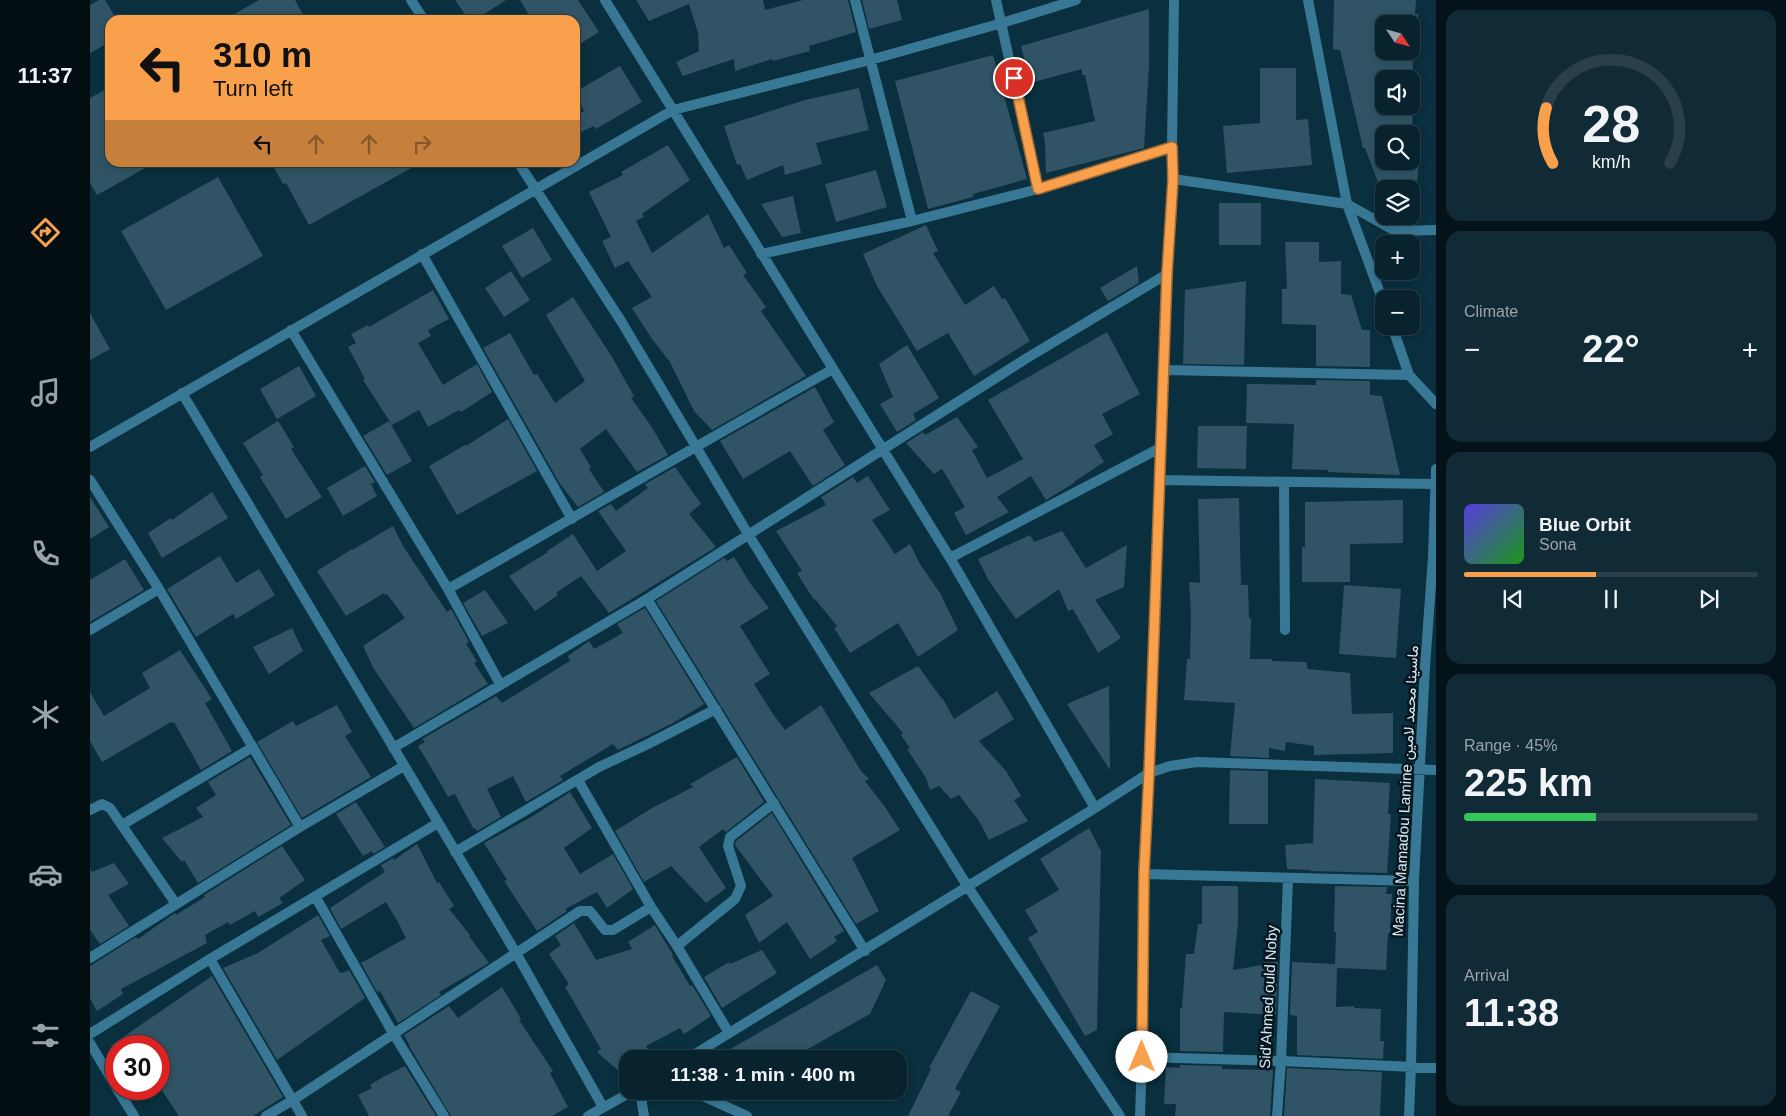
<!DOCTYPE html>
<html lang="en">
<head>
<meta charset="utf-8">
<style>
  body { margin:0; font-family:Arial,Vazirmatn,sans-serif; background:#112b36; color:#f1f3f6; height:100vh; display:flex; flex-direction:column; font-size:19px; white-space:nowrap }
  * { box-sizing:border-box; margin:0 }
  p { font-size:16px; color:#98a4aa }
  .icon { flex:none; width:28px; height:28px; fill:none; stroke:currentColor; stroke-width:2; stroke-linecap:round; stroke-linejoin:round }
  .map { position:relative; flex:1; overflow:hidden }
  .sheet { display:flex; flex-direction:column; gap:10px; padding:10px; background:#041319; width:350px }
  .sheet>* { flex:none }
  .banner { position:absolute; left:15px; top:15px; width:475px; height:152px; border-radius:15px; box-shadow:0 2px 8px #0003,0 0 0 1px #29404a; background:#f8a04b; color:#111; overflow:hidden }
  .needle { width:32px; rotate:126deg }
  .buttons { position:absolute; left:1285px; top:15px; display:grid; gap:10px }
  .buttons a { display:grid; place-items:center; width:45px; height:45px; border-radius:10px; background:#08232e; box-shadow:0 2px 8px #0003,0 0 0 1px #29404a; font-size:25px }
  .speed { position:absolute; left:15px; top:1035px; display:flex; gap:10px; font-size:25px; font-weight:700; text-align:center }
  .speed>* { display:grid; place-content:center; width:65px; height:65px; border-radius:50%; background:#08232e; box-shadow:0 2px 8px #0003,0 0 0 1px #29404a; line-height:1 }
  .speed .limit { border:8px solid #d22; background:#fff; color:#111 }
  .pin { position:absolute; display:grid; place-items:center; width:42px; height:42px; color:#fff; margin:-21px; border:2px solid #fff; border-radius:50%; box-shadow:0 1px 5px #0007 }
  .me { position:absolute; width:55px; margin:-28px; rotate:0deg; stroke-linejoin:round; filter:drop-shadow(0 0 4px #0008) }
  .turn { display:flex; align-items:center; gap:18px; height:105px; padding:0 25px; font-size:22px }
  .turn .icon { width:65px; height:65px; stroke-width:2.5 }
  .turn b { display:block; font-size:35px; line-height:42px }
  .lanes { display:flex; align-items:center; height:48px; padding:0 25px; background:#0003; justify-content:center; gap:25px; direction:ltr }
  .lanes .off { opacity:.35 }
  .big { font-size:38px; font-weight:700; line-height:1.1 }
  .sheet .widget { flex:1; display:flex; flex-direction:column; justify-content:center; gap:8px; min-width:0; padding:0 18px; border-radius:15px; background:#112b36 }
  .sheet .dial { align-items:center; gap:0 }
  .dial svg { height:130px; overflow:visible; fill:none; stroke:#29404a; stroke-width:7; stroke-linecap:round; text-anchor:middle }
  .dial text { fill:#f1f3f6; stroke:none }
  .song { display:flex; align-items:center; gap:15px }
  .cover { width:60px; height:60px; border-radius:8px; background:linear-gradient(135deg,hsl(250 70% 55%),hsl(120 70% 35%)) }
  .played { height:5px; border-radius:2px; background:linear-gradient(90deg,#f8a04b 45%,#29404a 45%) }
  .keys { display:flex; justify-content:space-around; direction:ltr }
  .heat { display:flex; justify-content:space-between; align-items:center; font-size:28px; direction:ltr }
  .charge { height:8px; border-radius:4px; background:linear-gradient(90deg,#34c759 45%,#29404a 0) }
  .trip { position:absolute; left:529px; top:1050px; width:288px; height:50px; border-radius:15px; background:#08232e; box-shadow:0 2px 8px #0003,0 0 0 1px #29404a; font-weight:700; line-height:50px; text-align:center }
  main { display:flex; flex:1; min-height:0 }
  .menu { display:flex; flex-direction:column; width:90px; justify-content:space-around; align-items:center; background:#030e12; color:#98a4aa }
  .menu .icon { width:35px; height:35px }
  .menu .active { color:#f8a04b }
  .menu b { font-size:22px; color:#f1f3f6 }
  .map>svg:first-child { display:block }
</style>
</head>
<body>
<main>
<nav class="menu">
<b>11:37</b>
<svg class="icon active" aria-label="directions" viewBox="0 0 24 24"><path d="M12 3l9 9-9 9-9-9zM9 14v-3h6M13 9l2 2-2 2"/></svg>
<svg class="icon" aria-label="music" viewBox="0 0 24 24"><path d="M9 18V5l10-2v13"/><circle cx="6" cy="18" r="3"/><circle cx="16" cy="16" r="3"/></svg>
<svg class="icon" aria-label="phone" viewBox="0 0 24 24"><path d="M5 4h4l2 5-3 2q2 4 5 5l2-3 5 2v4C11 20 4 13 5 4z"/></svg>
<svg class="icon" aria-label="climate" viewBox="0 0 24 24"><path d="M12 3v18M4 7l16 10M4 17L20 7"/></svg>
<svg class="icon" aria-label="car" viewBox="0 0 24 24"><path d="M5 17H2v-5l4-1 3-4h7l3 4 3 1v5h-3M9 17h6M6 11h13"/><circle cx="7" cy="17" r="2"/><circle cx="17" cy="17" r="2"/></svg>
<svg class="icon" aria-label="filters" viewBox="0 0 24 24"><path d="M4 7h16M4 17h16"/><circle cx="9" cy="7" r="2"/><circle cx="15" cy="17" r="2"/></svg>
</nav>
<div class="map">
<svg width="1346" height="1116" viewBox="0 0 1346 1116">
  <rect width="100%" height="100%" fill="#0a2f3e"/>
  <path fill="#305465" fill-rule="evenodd" d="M9,0H15L27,20H20V42L0,53V5Z
    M169,0H205L216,20H134Z
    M365,0H416L385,20H379Z
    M430,0H488L509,32L485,47V20H442Z
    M546,0H673L675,10L713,0H758L766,32L719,46L720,51L683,61L682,59L645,71L644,59L593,76L586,62L609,51L608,33L599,4L559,21Z
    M772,0H807L812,20L779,29Z
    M1244,0H1326L1325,14H1328L1326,45H1323L1322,160L1329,161L1325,202H1321V189H1294V198L1275,148H1273L1250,50L1243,49ZM1294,24H1321V51H1294ZM1294,79H1321V106H1294ZM1294,134H1321V161H1294Z
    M1059,9V66L1054,148L956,173L955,142L953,133L1005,121L995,75H992V69L940,83L931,46Z
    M903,55L937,179L883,194V197L838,209L805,81Z
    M530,66L552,102L506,129L504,126L491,132L485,120V116L494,111L485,92Z
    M1170,68H1206V120L1218,119L1222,165L1137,173L1133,126L1170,123Z
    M20,87V162H66L7,195L0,183V98Z
    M769,88L779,130L726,143L732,164L695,175L693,165L657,180L650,164L647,165L634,126L715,100Z
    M578,145L600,180L552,214L554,217L546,221L562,253L618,214L634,248L639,245L657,273L653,275L676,307L671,311L716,376L622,430L604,411L580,362L562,339L542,308L562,297L538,261L525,268L512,241L521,237L499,192L533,175L531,172Z
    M181,162H332L219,225L196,183L193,184Z
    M786,170L797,207L746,222L735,184Z
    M128,177L173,256L76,310L31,231Z
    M703,196L711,233L692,237L671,204Z
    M1129,203H1171V245H1129Z
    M836,225L848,251L843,253L875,305L904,286L912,299L915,298L940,341L884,376L858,333L827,351L787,286L773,254Z
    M443,228L462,260L432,278L412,246Z
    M1195,242H1229V262L1251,261V294L1261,295L1272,330H1280V367L1226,366V325L1192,324V289H1197Z
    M1047,266L1049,283L1018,301L1010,288Z
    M421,271L440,300L414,317L395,288Z
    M1156,281L1154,365L1093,364L1095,290Z
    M343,290L359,319L338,330L341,336L328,343L353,385L387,364L402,392L371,412L369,410L338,427L329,410L302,425L273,380L275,379L258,347L266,343L261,334L278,325L279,327Z
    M483,297L522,357L544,396L541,398L563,429L578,455L547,472L516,429L490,449L501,467L499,469L514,492L488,507L470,484L393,348L420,333L444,375L447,374L465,403L495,381L456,315Z
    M0,313L20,349L0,360Z
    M1017,332L1050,394L1012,414L1023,434L1004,445L1014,462L984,482V483L956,500L941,476L907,497L919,512L876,535L864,513L875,507L852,469L844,474L816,443L833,432L835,435L867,417L888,447L882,450L897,478L933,459L898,400Z
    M817,345L849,398L823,414L826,420L807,432L790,404L803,397L789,364Z
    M209,366L226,396L187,419L170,389Z
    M1226,380L1280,381V395L1292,396L1310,475L1238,472V470L1202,469L1204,424L1156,423L1157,384L1226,385Z
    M725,387L744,422L733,430L755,465L723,486L700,451L653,479L630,441Z
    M418,419L447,471L367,515L339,466L375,445L376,446Z
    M188,421L204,447L201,449L232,497L196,519L170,477L173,475L153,443Z
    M299,421L322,461L297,475L273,436Z
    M1108,426H1157L1156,469L1107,468Z
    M275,466L285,482L281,484L287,496L253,516L237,488Z
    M585,467L611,504L599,514L626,547L519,613L491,576L466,593L468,595L445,611L419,576L458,552L457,551L483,534L507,571L536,551L508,511L521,504L526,511L558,488L555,484Z
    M778,476L800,510L782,520L805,554L820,544L830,564L850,593L868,630L828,657L808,623L760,653L744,628L747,626L725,599L724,600L707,573L712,571L686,531L736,505L731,497L763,477L767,483Z
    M122,492L138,518L72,558L58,533L81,518L82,520Z
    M0,497L19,527L0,539Z
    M1149,498L1151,585H1158L1159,618H1161L1160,659H1182V661L1216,662L1218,669L1260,673L1262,714L1303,713V753L1224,755V746L1196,742L1195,751L1179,748V758L1140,756L1145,703L1094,700L1097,659H1100L1101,613L1099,582L1110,583L1108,499Z
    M1313,500V543L1260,544V582H1212V547H1215V502Z
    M303,526L313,546L357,612L361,609L379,642L376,644L387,661L384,663L398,684L324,728L284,669L273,646L315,618L297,594L295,595L294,593L256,616L227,571L262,549V550Z
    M972,531L996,568L1037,545L1034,587L1005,600L1031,638L1008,653L983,609L978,611L969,589L926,619L899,581L888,559L940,535L944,542Z
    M130,556L146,583L169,569L185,595L146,619L143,614L106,637L77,589Z
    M644,557L660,583L679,608L650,626L680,674L664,684L683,714L695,730L731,705L771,771L779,779L775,781L795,807L810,830L762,858L789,911L766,924L566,601L634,558L637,561Z
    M35,559L54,590L0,622V580Z
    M1254,585L1311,589L1306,658L1249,654Z
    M395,590L418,623L392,636L373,603Z
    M555,608L614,704L583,723L528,750L523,744L470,776L473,780L436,802L423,776L397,789L411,817L387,831L385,828H383L365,794L358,797L352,786L328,746L335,742L332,739L406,696L412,703L480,661L478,656L499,641L504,649L533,633L527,624Z
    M202,628L213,651L179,674L163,647Z
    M90,650L122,699L115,703L142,751L111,770L84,722L82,723L81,722L12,762L0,741V692L14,716L60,688L52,673Z
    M828,666L852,699H853L864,719L907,691L924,719L889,741L916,771L931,796L924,800L938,821L899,840L889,821L869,795L861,799L849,786L840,790L836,778L817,749L820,748L811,735L813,733L779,693Z
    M1019,686L1020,770L977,704Z
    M247,705L262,732L255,736L281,777L212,818L167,742L203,721L206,726Z
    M160,757L201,825L108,883L94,860L92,862L72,838L113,817L106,808L126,795L118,782Z
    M647,757L674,802L636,832L633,829L609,847L636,888L616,903L581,866L554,882L525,831L562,808L603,787L600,784Z
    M1140,770L1178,771V824H1139Z
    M1225,779L1300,783L1298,814H1301L1297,873L1221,871V870L1197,869L1195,845L1223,843Z
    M480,792L502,828L474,848L490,874L523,854L543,889L517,908L507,892L475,909L477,911L447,931L414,881L417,880L394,843L443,816Z
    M266,802L295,847L283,854L282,851L273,856L246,814Z
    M682,813L754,931L744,937L747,941L720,959L697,922L669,943L655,915L683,896L645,845L646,841Z
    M999,828L1011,851L1010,894L1007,1030L995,1036L938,938L948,932L935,910L969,890L950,859Z
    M327,844L347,883L349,882L364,906L359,909L380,935L379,936L399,963L349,992L351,995L308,1023L290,991L287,992L271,963L316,938L309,924L296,902L251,929L240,908L295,872L291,865L303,858L304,860Z
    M192,846L215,880L189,898L193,903L168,917L165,911L140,925L138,922L115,935L117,943L31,989L33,994L7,1011L0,998V966L46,937L48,939L85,913L86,915L115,897L114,895Z
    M24,863L39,884L18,895L39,926L10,944L0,930V869L2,872Z
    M1112,886H1148V923L1143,970L1172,965L1174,962H1188L1186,1015L1134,1012L1133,1052L1090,1051V1008H1092L1096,954H1104L1108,924H1112Z
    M1245,886L1297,887L1296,894H1302L1300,933H1298L1296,970L1247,968L1246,1007L1264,1006V1008L1291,1009L1290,1041H1294L1293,1059L1207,1055V1016L1200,1015L1202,962L1245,964L1246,932H1244Z
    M228,915L240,936L231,940L250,973L252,972L253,973L259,970L275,998L187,1060L133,968L168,953Z
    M484,923L506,960L542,949L538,942L565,925L583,955L582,956L600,986L602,985L621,1016L594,1034L590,1028L556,1046L560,1052L551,1059H538V1079L507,1052L511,1049L475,987L479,984L459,954L471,945L465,936Z
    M672,950L687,973L632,1008L614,977L639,962L640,964Z
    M787,965L796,980L780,1014L700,1059H623Z
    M122,976L193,1097L163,1116H89L69,1086V1046H20Z
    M412,987L431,1019L429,1020L463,1071L460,1073L478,1107L462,1116H361L319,1046H320L314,1035L359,1006L368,1018Z
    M881,991L910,1006L865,1089L871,1092L858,1116H818L841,1069L839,1068Z
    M1090,1065L1132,1066V1069L1183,1070L1180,1116H1085L1086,1104H1074L1076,1067L1090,1068Z
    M315,1066L346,1116H279L268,1095L282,1088L280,1085L293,1077Z
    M1197,1068L1292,1072L1290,1116H1194Z"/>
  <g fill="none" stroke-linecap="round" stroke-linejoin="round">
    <path stroke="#397895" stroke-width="10" d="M321,0L334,20
      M515,0L860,558L1005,808
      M765,0L822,221
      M906,0L948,189
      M1218,0L1257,204L1294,304
      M428,162L531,321L658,534L878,887L1030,1116
      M1083,179L1257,204L1305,231L1346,230
      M332,254L482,519
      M671,254L822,221L948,189L1082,147
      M1302,326L1319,375L1346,404
      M201,330L358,589L410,684
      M1074,370L1319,375
      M92,393L426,953L513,1107
      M0,447L583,110L780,60L912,23L986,0
      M0,480L69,589L210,827
      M1069,480L1345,484
      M1194,482L1195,630
      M860,558L1070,448
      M358,589C487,516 614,441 743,369
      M557,599L775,951
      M0,630L69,589
      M303,748L557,599L937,358L1077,274
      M488,780L561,907L587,946L639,1033
      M0,810L12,804L20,808L86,904
      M32,825L163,747
      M365,852L509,767L558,744L626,709
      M1053,874L1324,881
      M225,896L303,1033L354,1116
      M587,946L645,899L651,886L638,846L640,837L684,803
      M0,958L210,827L314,766
      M120,959L212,1116
      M0,1034L120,959L348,823
      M0,1043L26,1087
      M1052,1057L1191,1061L1346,1068
      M597,1059L1005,808L1059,773L1080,766L1107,762L1346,770
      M27,1089L44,1116
      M550,1091L554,1116
      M602,1091L657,1116
      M176,1116L203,1100L490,911H500L515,930H523L561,907
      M498,1116L543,1091
      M1050,1116L1052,1057L1053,874L1059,773L1077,274L1083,179L1082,147L1084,0
      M1187,1116L1191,1061L1198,879
      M1319,1116L1321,1066L1324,881L1335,667L1343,557L1346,469"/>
  </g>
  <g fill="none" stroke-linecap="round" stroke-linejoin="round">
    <g stroke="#a16831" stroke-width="12">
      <path id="route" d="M924,78L948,189L1082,147L1083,179L1077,274L1059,773L1054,874L1052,1057"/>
    </g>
    <use href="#route" stroke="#f8a04b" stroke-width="9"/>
  </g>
  <g text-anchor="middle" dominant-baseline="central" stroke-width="5" stroke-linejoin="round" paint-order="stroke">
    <g font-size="15" fill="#d5e8f2" stroke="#07151c">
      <text transform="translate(1315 791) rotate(-87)">Macina Mamadou Lamine ماسينا محمد لامين</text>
      <text transform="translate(1178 997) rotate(-87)">Sid'Ahmed ould Noby</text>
    </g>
  </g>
</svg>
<div class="buttons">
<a><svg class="needle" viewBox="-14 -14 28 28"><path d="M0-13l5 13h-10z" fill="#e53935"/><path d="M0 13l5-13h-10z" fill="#98a4aa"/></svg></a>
<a><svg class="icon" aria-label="sound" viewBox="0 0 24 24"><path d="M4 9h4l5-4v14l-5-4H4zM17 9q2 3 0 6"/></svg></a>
<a><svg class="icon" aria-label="search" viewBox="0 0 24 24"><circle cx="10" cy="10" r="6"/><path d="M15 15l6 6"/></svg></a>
<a><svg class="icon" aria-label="layers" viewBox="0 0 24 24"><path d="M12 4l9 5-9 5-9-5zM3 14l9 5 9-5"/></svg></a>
<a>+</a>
<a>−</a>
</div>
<div class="speed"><div class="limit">30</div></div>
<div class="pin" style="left:924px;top:78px;background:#d93025"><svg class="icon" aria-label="arrive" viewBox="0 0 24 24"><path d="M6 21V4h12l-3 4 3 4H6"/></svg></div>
<svg class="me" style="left:1052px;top:1057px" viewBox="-20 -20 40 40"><circle r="19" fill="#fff"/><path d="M0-13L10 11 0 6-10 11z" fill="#f8a04b"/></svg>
<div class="trip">11:38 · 1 min · 400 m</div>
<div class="banner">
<div class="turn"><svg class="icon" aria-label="left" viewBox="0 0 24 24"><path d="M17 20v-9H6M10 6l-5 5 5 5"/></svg><div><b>310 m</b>Turn left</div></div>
<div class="lanes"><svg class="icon" aria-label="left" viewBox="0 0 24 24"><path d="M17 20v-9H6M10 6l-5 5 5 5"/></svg><svg class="icon off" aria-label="ahead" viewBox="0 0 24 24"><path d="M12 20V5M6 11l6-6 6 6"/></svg><svg class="icon off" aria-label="ahead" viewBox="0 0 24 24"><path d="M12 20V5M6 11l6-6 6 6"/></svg><svg class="icon off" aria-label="right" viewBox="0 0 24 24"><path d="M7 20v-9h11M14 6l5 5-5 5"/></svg></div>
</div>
</div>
<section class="sheet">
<div class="widget dial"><svg viewBox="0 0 100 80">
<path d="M14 69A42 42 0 1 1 86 69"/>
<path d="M14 69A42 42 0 0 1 10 35" stroke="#f8a04b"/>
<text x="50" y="56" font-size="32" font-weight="700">28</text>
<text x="50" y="72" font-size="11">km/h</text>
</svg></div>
<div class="widget"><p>Climate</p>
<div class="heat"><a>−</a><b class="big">22°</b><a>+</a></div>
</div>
<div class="widget">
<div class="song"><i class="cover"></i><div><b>Blue Orbit</b><p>Sona</p></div></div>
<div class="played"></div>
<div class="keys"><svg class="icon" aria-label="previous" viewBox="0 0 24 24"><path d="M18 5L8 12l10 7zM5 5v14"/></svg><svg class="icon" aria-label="pause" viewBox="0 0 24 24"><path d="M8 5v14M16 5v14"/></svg><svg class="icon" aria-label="next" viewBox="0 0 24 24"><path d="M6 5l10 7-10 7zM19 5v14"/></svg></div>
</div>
<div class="widget"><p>Range · 45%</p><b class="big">225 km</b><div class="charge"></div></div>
<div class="widget"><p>Arrival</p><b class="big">11:38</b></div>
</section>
</main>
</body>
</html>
